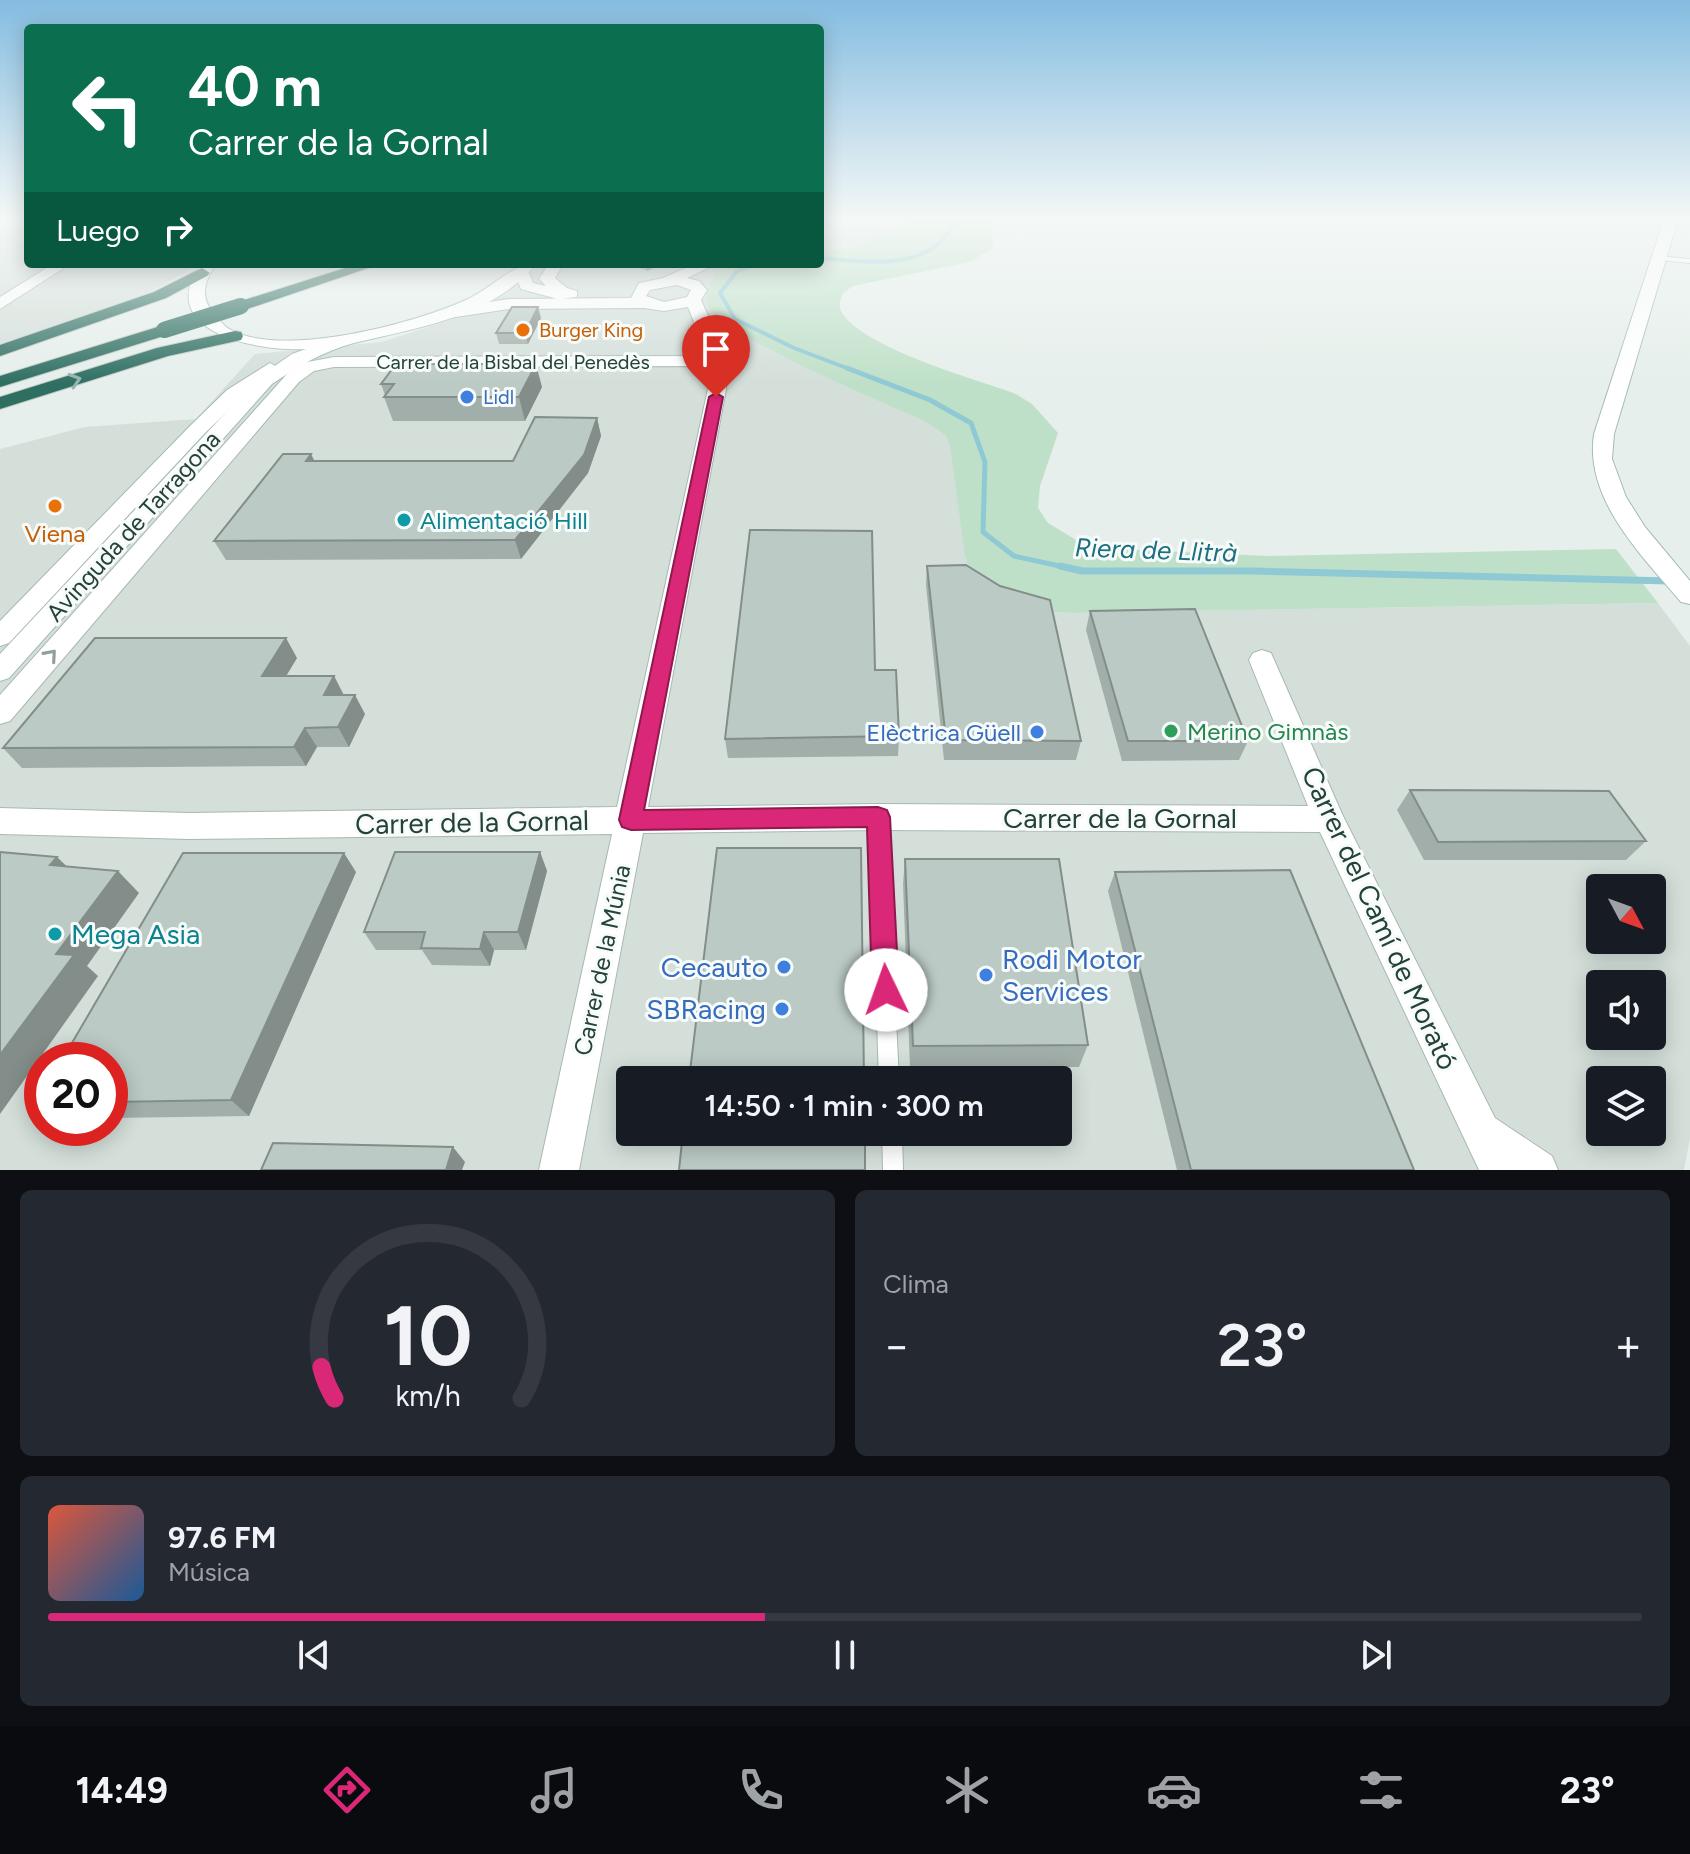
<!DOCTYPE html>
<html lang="es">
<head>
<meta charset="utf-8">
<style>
  body { margin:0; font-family:Figtree,sans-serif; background:#242831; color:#f1f3f6; height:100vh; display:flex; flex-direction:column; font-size:30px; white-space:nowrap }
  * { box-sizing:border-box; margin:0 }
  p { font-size:26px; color:#9ea1a6 }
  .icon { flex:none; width:44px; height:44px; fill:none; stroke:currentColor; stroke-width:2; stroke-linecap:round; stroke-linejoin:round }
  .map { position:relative; height:1170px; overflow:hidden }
  .panel { display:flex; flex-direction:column; gap:20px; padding:20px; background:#0d0f14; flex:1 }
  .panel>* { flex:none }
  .guide { position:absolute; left:24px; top:24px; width:800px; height:244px; border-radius:8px; box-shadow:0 4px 20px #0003; background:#0b6e4f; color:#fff; overflow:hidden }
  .needle { width:52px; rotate:131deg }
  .controls { position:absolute; left:1586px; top:874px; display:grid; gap:16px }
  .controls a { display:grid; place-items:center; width:80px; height:80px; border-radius:8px; background:#171b24; box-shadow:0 4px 20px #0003; font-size:40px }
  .speed { position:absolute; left:24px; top:1042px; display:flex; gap:16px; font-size:40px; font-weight:700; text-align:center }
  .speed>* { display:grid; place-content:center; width:104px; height:104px; border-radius:50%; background:#171b24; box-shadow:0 4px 20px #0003; line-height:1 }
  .speed .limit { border:12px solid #d22; background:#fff; color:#111 }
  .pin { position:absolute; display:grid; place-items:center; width:68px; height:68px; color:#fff; margin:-82px -34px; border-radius:50% 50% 50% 0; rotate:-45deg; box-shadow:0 0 8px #0007 }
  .pin .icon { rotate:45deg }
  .me { position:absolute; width:88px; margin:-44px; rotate:357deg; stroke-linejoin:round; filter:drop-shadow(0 0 6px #0008) }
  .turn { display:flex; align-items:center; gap:28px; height:168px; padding:0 32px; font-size:36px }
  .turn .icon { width:104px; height:104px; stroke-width:2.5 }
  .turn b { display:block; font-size:56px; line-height:68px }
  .then { display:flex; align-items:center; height:76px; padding:0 32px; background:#0003; gap:16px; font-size:30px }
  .big { font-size:60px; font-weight:600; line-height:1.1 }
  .panel .tile { flex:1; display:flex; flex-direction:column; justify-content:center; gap:12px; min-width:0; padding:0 28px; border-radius:12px; background:#242831 }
  .panel .dial { align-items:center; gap:0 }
  .dial svg { height:208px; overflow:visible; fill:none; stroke:#363941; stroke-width:7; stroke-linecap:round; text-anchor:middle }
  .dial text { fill:#f1f3f6; stroke:none }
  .song { display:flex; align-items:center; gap:24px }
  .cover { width:96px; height:96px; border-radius:12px; background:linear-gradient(135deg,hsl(10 70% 55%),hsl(210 70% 35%)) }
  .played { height:8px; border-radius:4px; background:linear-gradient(90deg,#db2777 45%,#363941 45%) }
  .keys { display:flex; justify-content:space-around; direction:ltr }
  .heat { display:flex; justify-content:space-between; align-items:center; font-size:44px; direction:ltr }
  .panel .tiles { flex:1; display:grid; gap:20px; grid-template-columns:1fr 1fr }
  .tile:last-child { grid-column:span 2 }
  .trip { position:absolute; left:616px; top:1066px; width:456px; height:80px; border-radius:8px; background:#171b24; box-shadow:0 4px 20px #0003; font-weight:600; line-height:80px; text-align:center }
  .dock { display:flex; height:128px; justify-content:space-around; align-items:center; background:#090b0e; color:#9ea1a6 }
  .dock .icon { width:56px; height:56px }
  .dock .selected { color:#db2777 }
  .dock b { font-size:36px; color:#f1f3f6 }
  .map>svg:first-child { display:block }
</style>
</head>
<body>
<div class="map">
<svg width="1690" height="1170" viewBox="0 0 1690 1170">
  <rect width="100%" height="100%" fill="#e6efeb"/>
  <path fill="#d4dfda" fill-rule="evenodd" d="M0,219H28V264H194L185,273L137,299L0,344Z
    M820,219H916L847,251L820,248Z
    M539,264H730L716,271L714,315L768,349L926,422L945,435L1037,611L1072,613L1658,603L1690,646V1138L1684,1170H0V449L85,427L196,419L255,354L382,342L461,316L519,284ZM1600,888H1652V940H1600ZM1600,984H1652V1036H1600ZM42,1060H110V1128H42ZM630,1080H1058V1132H630ZM1600,1080H1652V1132H1600Z"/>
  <path fill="#bfe0c8" d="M916,219H990L993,248L970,262L853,286L843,293C841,299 838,304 841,311C861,348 976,379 1016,394L1032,404L1058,433L1040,486L1038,508L1048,523L1081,543L1096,548L1267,556L1616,549L1658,603L1072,613L1037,611L973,578L965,556L950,445L945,435L926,422C890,405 720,335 708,306C703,295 712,281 716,271L730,264H820V248L847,251Z"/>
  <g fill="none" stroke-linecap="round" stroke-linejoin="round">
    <path stroke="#8ec9d4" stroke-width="4" d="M820,258C868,262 935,273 955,219
      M757,264L737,271L720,293L735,319L794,348L852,370"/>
    <path stroke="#8ec9d4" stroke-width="5" d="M847,368L930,400L971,423L985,462L983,532L1014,556L1069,568"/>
    <path stroke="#8ec9d4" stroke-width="7" d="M1060,566L1082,571H1254L1670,581"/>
    <g stroke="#a8b8b2" stroke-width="2">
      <path id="lane" d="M1657,256L1690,259V263L1660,260L1656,258Z
        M878,810L883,812L886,817L899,1080H879L870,817L873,812Z
        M882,1132H902L903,1170H883Z"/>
    </g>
    <g stroke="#a8b8b2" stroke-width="2">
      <path id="street" d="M53,264H70L0,309V297Z
        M549,264H563L555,278L567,288L577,291V297L558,299L521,289L514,271L517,268H527L533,283L546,286L539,279Z
        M695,264H716L687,278L699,281L707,290L701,300L728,361L726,389L648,807L878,804L1308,806L1249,660L1253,653L1262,650L1271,653L1343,816L1495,1118L1552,1156L1558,1170H1479L1320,832L878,830L643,833L579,1170H539L612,834L189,839L0,834V808L189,813L617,807L708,389L709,366L334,367L314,371L299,382L10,721L0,724V695L287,374L302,363L334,357L708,356L688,307L664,311L644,308L509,309L449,318L441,313L449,308L509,299L631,298L639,283L663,278ZM677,285L691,290L687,297L664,302L646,296L650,290Z
        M270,363L279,368L276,372L241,398L204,434L9,643L0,646V621L190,426L227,390Z"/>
    </g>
    <g stroke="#a4bbb3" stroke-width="2">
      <path id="secondary" d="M1664,219H1678L1614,434L1612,459L1626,497L1645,527L1690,581V604L1681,602C1642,556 1584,499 1594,434Z
        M201,264H216C205,280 199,297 214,313C217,317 222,323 226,327C277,361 417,323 468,299C492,288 511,264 536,264C493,317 416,328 354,343C324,351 298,366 272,384L9,678L0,681V654L260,376L292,354L306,349C259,352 152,332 201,264Z"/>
    </g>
    <g stroke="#c2cac8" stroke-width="2">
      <path id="highway" d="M358,264H380L247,309L241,311L233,306L235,303Z
        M202,268L210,273L207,276L166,298L0,356V345L154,292Z
        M164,325L170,326L172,330L170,334L0,387V376Z
        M235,331L241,332L243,336L241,340L168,356L0,409V397L157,348Z"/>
    </g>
    <use href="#lane" fill="#fff" fill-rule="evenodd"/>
    <use href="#street" fill="#fff" fill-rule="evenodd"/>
    <use href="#secondary" fill="#fff" fill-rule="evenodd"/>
    <use href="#highway" fill="#2f6f62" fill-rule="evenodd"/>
    <g stroke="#c2cac8" stroke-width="17" stroke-linecap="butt">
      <path id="highway-bridge" d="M164,330L241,306"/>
    </g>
    <use href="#highway-bridge" stroke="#2f6f62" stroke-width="16"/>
  </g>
  <path fill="#a1aea9" d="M630,264H663L647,271Z
    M541,318L528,344H499L496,333Z
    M381,384L542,387L525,421H393L384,397L385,395Z
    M597,418L601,436L588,473L521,559L226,560L214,541L315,461H513Z
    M927,566L1081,741L1076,760H944L926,585Z
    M1090,611L1248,741L1239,760L1122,761L1086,630Z
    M297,658L286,676H334L344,695L365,714L349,747H317L306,766L22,768L3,748Z
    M875,670L899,736L898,756L728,758L725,739Z
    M1410,790L1646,841L1626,860H1424L1397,810Z
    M540,852L547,871L526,950H494L490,966L432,965L422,950H376L364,932Z
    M905,859L1088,1045L1079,1067L910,1068L903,884Z
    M356,872L249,1116L110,1118V1060Z
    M1115,872L1414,1170H1177L1108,891Z"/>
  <path fill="#838d89" d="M650,264H663L647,271V265Z
    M538,307L541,318L528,344L525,333Z
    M536,364L542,387L525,421L519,397Z
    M597,418L601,436L588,473L521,559L515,540Z
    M311,454L320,472L306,461Z
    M286,638L297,658L274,696L262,676Z
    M334,676L344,696L324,695Z
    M355,695L365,714L349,747L338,727Z
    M305,728L317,747L306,766L294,747Z
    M540,852L547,871L526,950L518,932Z
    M344,853L356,872L249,1116L231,1100Z
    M57,857L80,879L50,865Z
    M118,871L139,893L87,966L98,976L0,1114V1055L56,954Z
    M484,932L494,950L490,966L480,949Z
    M453,1147L465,1162L462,1170H446Z"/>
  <path fill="#bbcac4" stroke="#838d89" stroke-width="2" d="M512,307H538L525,333H496Z
    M396,364H536L519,397H384L394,384H381Z
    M535,417L597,418L584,455L515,540L214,541L283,454H311L306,461H513Z
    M750,530L872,531L875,670H896L899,736L725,739Z
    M966,565L1000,586L1050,600L1081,741L946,740L927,566Z
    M1195,609L1248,741H1128L1090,611Z
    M95,638H286L262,676H334L324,695H355L338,727L305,728L294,747L3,748Z
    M1410,790L1609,791L1646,841L1438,842Z
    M717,848H861L864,1080H689Z
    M0,852L57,857L50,865L118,871L56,954L74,955L0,1055Z
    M395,852H540L518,932H484L480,949L421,948L425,932H364Z
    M183,853H344L231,1100L110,1102V1060H62Z
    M905,859H1059L1088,1045L913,1046Z
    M1290,870L1414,1170H1191L1115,872Z
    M42,1094V1104H36Z
    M683,1132H865V1170H679Z
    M273,1143L453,1147L446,1170H261Z"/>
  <defs><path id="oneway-chevron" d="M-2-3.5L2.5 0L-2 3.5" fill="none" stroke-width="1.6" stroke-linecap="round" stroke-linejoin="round" transform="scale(2)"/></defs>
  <use stroke="#93b5ae" href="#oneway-chevron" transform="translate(75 380) rotate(-17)"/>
  <use stroke="#92a09c" href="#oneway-chevron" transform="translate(51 655) rotate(-49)"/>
  <linearGradient id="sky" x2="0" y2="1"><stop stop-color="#84bce0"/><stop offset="0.57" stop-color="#f4f8f6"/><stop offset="1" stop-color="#f4f8f6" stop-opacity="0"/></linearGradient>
  <rect width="1690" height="383" fill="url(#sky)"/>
  <path fill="#db2777" stroke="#8e194d" stroke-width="2" d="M716,393L723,397L644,810L878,807L887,810L890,817L899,990L895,999L886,1003L876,999L872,990L867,827L631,830L622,827L619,820L709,397Z"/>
  <g fill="#e8710a" stroke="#f7fbf9" stroke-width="3">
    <circle cx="523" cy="330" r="8"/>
    <circle cx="55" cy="506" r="8"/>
  </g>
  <g fill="#3f7fe0" stroke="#f7fbf9" stroke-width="3">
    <circle cx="467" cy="397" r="8"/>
    <circle cx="1037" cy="732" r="8"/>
    <circle cx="784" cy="967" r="8"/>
    <circle cx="986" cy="975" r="8"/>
    <circle cx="782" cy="1009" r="8"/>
  </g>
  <g fill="#0f9aa8" stroke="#f7fbf9" stroke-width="3">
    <circle cx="404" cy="520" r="8"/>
    <circle cx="55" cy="934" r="8"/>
  </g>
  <circle fill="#2e9e5b" stroke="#f7fbf9" stroke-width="3" cx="1171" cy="731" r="8"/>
  <g text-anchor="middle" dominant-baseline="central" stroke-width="6" stroke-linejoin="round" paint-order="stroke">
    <g font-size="20" fill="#c56008" stroke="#f7fbf9" text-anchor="start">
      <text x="539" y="330">Burger King</text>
    </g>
    <g font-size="20" fill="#24423a" stroke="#f7fbf9">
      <text x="513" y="362">Carrer de la Bisbal del Penedès</text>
    </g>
    <g font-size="20" fill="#366cbe" stroke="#f7fbf9" text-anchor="start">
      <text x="483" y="397">Lidl</text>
    </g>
    <g font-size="24" fill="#0d838f" stroke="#f7fbf9" text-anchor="start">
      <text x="420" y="520">Alimentació Hill</text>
    </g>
    <g font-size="24" fill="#24423a" stroke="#f7fbf9">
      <text transform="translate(133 526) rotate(-48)">Avinguda de Tarragona</text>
      <text transform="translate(602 960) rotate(-78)">Carrer de la Múnia</text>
    </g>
    <g font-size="24" fill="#c56008" stroke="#f7fbf9">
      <text x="55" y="533">Viena</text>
    </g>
    <g font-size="24" fill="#27864d" stroke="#f7fbf9" text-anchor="start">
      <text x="1187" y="731">Merino Gimnàs</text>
    </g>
    <g font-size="24" fill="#366cbe" stroke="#f7fbf9" text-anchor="end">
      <text x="1021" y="732">Elèctrica Güell</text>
    </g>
    <g font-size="26" font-style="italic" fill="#1c6f80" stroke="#f7fbf9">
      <text transform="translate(1156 550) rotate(2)">Riera de Llitrà</text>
    </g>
    <g font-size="28" fill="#24423a" stroke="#f7fbf9">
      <text x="1120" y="818">Carrer de la Gornal</text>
      <text transform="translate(472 822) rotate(-1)">Carrer de la Gornal</text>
      <text transform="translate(1380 918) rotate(65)">Carrer del Camí de Morató</text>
    </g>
    <g font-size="28" fill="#0d838f" stroke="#f7fbf9" text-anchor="start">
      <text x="71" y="934">Mega Asia</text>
    </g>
    <g font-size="28" fill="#366cbe" stroke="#f7fbf9" text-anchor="end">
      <text x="1002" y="959" text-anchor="start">Rodi Motor<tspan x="1002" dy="32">Services</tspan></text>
      <text x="768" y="967">Cecauto</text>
      <text x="766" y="1009">SBRacing</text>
    </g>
  </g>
</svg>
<div class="controls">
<a><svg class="needle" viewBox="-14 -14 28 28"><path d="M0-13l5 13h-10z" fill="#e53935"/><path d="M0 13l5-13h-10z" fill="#9ea1a6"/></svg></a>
<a><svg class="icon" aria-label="sound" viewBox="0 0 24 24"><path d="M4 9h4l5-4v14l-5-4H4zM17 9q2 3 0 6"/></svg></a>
<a><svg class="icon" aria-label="layers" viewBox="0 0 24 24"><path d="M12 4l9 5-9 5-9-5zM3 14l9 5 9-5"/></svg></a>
</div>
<div class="speed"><div class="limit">20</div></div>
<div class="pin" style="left:716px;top:397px;background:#d93025"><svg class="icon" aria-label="arrive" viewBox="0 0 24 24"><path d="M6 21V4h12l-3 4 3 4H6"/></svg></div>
<svg class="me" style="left:886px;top:990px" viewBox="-20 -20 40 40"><circle r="19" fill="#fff"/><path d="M0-13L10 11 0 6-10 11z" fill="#db2777"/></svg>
<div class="trip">14:50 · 1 min · 300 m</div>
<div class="guide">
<div class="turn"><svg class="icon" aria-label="left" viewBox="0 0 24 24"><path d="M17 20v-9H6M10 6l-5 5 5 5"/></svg><div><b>40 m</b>Carrer de la Gornal</div></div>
<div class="then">Luego<svg class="icon" aria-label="right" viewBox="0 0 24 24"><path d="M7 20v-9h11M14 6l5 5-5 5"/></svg></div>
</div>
</div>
<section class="panel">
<div class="tiles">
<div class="tile dial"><svg viewBox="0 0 100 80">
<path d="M14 69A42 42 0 1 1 86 69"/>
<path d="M14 69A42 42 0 0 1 9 57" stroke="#db2777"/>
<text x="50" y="56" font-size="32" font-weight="700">10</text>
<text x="50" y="72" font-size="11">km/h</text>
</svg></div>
<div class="tile"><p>Clima</p>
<div class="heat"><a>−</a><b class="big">23°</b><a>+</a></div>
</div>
<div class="tile">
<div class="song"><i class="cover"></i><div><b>97.6 FM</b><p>Música</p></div></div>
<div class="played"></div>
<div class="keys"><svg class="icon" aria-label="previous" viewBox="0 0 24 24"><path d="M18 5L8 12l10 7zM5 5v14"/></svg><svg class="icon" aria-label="pause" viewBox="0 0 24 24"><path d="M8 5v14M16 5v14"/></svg><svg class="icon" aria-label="next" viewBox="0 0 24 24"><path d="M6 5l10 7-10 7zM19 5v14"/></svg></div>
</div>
</div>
</section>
<nav class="dock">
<b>14:49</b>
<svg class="icon selected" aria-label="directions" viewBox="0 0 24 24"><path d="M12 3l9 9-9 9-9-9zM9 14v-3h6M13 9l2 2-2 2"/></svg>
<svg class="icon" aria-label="music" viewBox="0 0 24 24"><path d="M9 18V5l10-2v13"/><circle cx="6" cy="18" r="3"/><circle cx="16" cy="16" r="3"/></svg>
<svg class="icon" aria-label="phone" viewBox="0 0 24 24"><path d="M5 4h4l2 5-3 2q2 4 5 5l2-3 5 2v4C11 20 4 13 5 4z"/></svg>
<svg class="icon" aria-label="climate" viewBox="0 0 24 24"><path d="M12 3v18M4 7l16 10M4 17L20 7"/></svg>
<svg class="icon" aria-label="car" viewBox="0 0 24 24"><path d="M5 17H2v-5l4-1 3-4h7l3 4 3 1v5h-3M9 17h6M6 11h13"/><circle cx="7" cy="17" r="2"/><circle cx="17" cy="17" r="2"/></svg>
<svg class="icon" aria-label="filters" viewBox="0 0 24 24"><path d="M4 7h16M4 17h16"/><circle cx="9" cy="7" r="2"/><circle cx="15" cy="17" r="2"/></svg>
<b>23°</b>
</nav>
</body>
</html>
